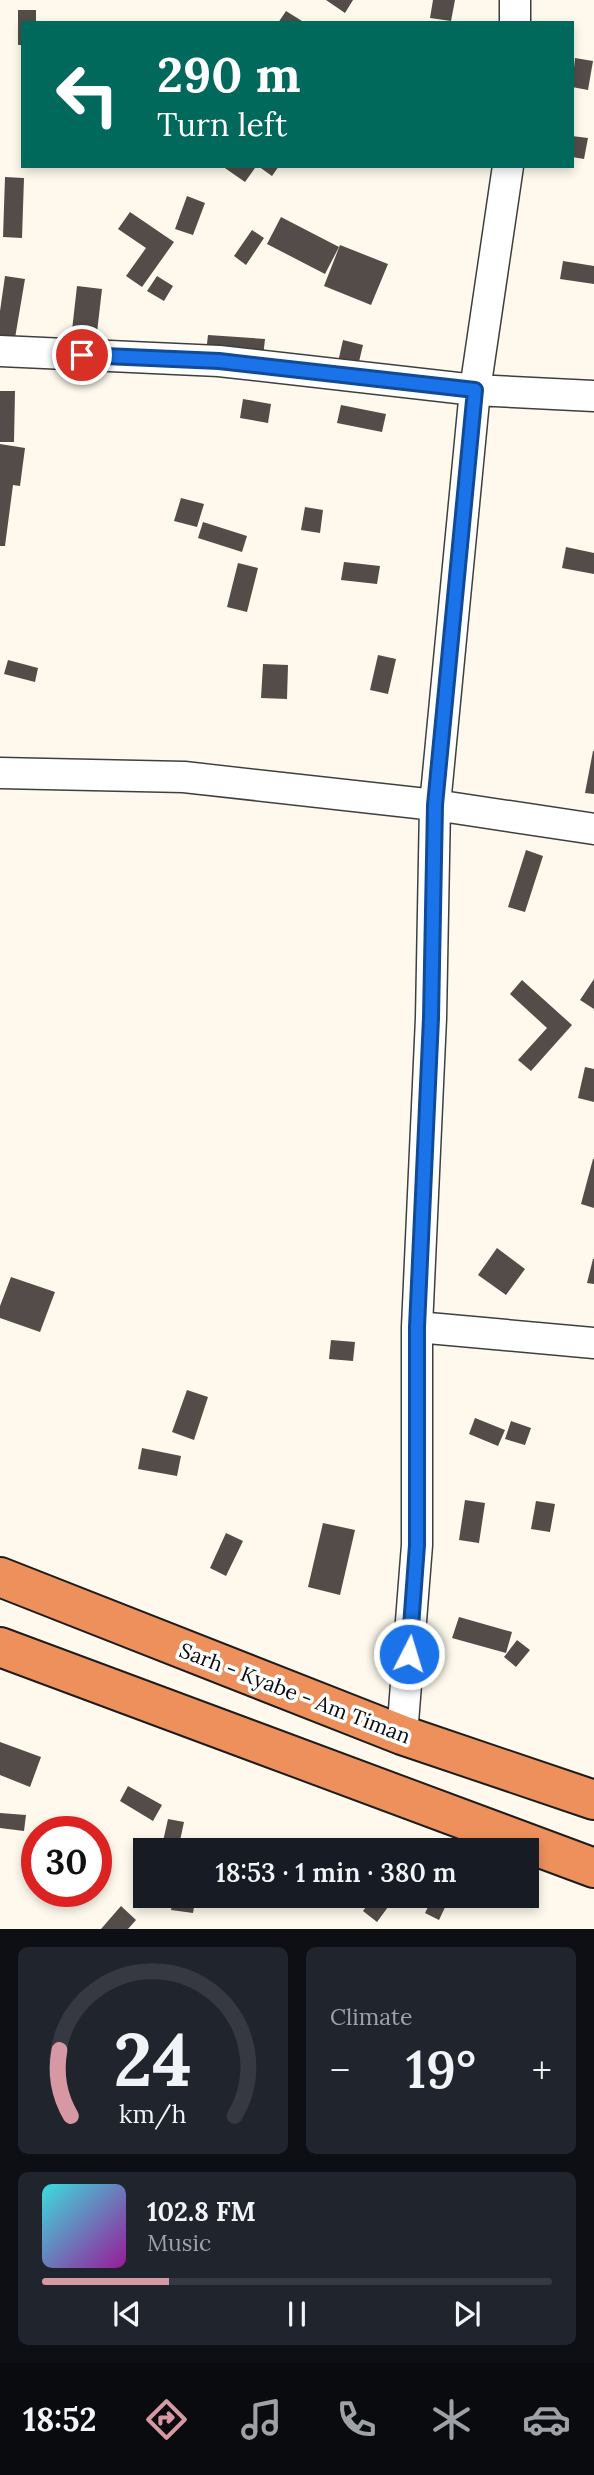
<!DOCTYPE html>
<html lang="en">
<head>
<meta charset="utf-8">
<style>
  body { margin:0; font-family:Lora,serif; background:#20242c; color:#f1f3f6; height:100vh; display:flex; flex-direction:column; font-size:26px; white-space:nowrap }
  * { box-sizing:border-box; margin:0 }
  p { font-size:23px; color:#9ea1a6 }
  .icon { flex:none; width:38px; height:38px; fill:none; stroke:currentColor; stroke-width:2; stroke-linecap:round; stroke-linejoin:round }
  .map { position:relative; height:1929px; overflow:hidden }
  .panel { display:flex; flex-direction:column; gap:18px; padding:18px; background:#0d0f14; flex:1 }
  .panel>* { flex:none }
  .top-card { position:absolute; left:21px; top:21px; width:553px; height:147px; border-radius:0px; box-shadow:0 4px 10px #0003; background:#00695c; color:#fff; overflow:hidden }
  .speed { position:absolute; left:21px; top:1816px; display:flex; gap:14px; font-size:35px; font-weight:700; text-align:center }
  .speed>* { display:grid; place-content:center; width:91px; height:91px; border-radius:50%; background:#171b24; box-shadow:0 4px 10px #0003; line-height:1 }
  .speed .limit { border:10px solid #d22; background:#fff; color:#111 }
  .pin { position:absolute; display:grid; place-items:center; width:60px; height:60px; color:#fff; margin:-30px; border:4px solid #fff; border-radius:50%; box-shadow:0 2px 7px #0007 }
  .me { position:absolute; width:77px; margin:-38px; rotate:5deg; stroke-linejoin:round; filter:drop-shadow(0 0 5px #0008) }
  .turn { display:flex; align-items:center; gap:24px; height:147px; padding:0 21px; font-size:32px }
  .turn .icon { width:91px; height:91px; stroke-width:2.5 }
  .turn b { display:block; font-size:49px; line-height:60px }
  .big { font-size:52px; font-weight:600; line-height:1.1 }
  .panel .widget { flex:1; display:flex; flex-direction:column; justify-content:center; gap:10px; min-width:0; padding:0 24px; border-radius:10px; background:#20242c }
  .panel .dial { align-items:center; gap:0 }
  .dial svg { height:182px; overflow:visible; fill:none; stroke:#363941; stroke-width:7; stroke-linecap:round; text-anchor:middle }
  .dial text { fill:#f1f3f6; stroke:none }
  .song { display:flex; align-items:center; gap:21px }
  .cover { width:84px; height:84px; border-radius:10px; background:linear-gradient(135deg,hsl(180 70% 55%),hsl(300 70% 35%)) }
  .played { height:7px; border-radius:4px; background:linear-gradient(90deg,#d699a4 25%,#363941 25%) }
  .keys { display:flex; justify-content:space-around; direction:ltr }
  .heat { display:flex; justify-content:space-between; align-items:center; font-size:38px; direction:ltr }
  .panel .tiles { flex:1; display:grid; gap:18px; grid-template-columns:1fr 1fr }
  .widget:last-child { grid-column:span 2 }
  .trip { position:absolute; left:133px; top:1838px; width:406px; height:70px; border-radius:0px; background:#171b24; box-shadow:0 4px 10px #0003; font-weight:600; line-height:70px; text-align:center }
  .menu { display:flex; height:112px; justify-content:space-around; align-items:center; background:#090b0e; color:#9ea1a6 }
  .menu .icon { width:49px; height:49px }
  .menu .current { color:#d699a4 }
  .menu b { font-size:32px; color:#f1f3f6 }
  .map>svg:first-child { display:block }
</style>
</head>
<body>
<div class="map">
<svg width="594" height="1929" viewBox="0 0 594 1929">
  <rect width="100%" height="100%" fill="#fef9ec"/>
  <path fill="#544c49" d="M326,0H353L345,13Z
    M433,0H455L451,21L430,18Z
    M18,10H36V23H23V45H18Z
    M286,11L302,21L301,23H278Z
    M575,58L593,61L588,90L572,87Z
    M572,136L588,138L584,159L572,157Z
    M222,166H253L255,168L245,182Z
    M258,166H279L272,176Z
    M5,177L24,178L22,238L3,237Z
    M187,196L205,203L193,235L175,229Z
    M130,212L174,242L142,287L126,276L146,248L118,229Z
    M281,217L339,247L325,274L267,244Z
    M252,230L264,238L246,265L234,256Z
    M340,245L388,264L371,305L324,286Z
    M563,261L594,266V284L560,279Z
    M5,276L25,279L14,344L0,342V311Z
    M157,276L173,286L164,301L147,291Z
    M77,286L102,289L95,350L70,348Z
    M208,335L265,339L263,357L206,353Z
    M343,340L363,345L358,366L338,362Z
    M0,391H15L14,442H0Z
    M243,399L271,404L268,423L240,418Z
    M341,405L386,414L382,432L337,423Z
    M0,444L25,448L20,486L13,485L5,546H0Z
    M181,498L204,504L197,527L174,521Z
    M305,507L323,510L320,533L301,530Z
    M203,522L247,536L242,552L198,538Z
    M566,547L594,553V574L562,568Z
    M344,562L380,566L377,584L341,580Z
    M238,563L258,568L247,612L227,607Z
    M378,655L396,659L388,694L370,690Z
    M8,660L38,668L35,682L4,674Z
    M263,664L288,665L287,699L261,698Z
    M593,751H594V794L585,793Z
    M526,850L543,856L525,912L508,907Z
    M594,979V1009L580,1000Z
    M522,980L572,1025L531,1071L518,1060L547,1028L510,994Z
    M585,1067L594,1069V1102L578,1098Z
    M593,1159H594V1208L581,1204Z
    M497,1248L525,1269L506,1295L478,1275Z
    M593,1259H594V1284L587,1283Z
    M11,1277L55,1292L40,1332L0,1318V1306Z
    M331,1340L355,1342L353,1361L329,1359Z
    M187,1390L208,1397L194,1440L172,1432Z
    M475,1418L505,1430L498,1446L469,1434Z
    M511,1421L531,1428L525,1445L505,1439Z
    M142,1448L181,1456L177,1476L138,1469Z
    M465,1500L485,1503L479,1543L459,1540Z
    M536,1501L555,1504L550,1532L531,1529Z
    M323,1523L355,1530L340,1595L308,1587Z
    M226,1533L243,1541L226,1576L210,1568Z
    M459,1617L512,1632L506,1653L452,1638Z
    M517,1640L530,1650L516,1667L504,1657Z
    M0,1742L41,1757L30,1787L0,1775Z
    M128,1786L162,1805L153,1821L120,1801Z
    M0,1813L26,1815L24,1831L0,1828Z
    M168,1819L184,1822L178,1850H161Z
    M174,1895H196L193,1913L171,1910Z
    M434,1895L448,1901L439,1920L425,1913Z
    M374,1896L388,1907L377,1922L363,1911Z
    M121,1906L136,1920L128,1929H101Z"/>
  <g fill="none" stroke-linecap="round" stroke-linejoin="round">
    <g stroke="#3f3f3f" stroke-width="33">
      <path id="street" d="M515,23V0
        M0,351L219,361L475,390L594,396
        M0,773L184,777L435,805L594,829
        M417,1327L594,1343
        M402,1735L417,1545V1327L431,1018L435,805L475,390L508,166"/>
    </g>
    <g stroke="#1d1d1d" stroke-width="42">
      <path id="highway" d="M0,1577L402,1735L594,1800
        M0,1647L594,1868"/>
    </g>
    <use href="#street" stroke="#fff" stroke-width="30"/>
    <use href="#highway" stroke="#ed905c" stroke-width="38"/>
  </g>
  <g fill="none" stroke-linecap="round" stroke-linejoin="round">
    <g stroke="#114b97" stroke-width="18">
      <path id="route" d="M82,355L219,361L475,390L435,805L431,1018L417,1327V1545L409,1654"/>
    </g>
    <use href="#route" stroke="#1a73e8" stroke-width="12"/>
  </g>
  <g text-anchor="middle" dominant-baseline="central" stroke-width="7" stroke-linejoin="round" paint-order="stroke">
    <g font-size="21" fill="#0c0c0c" stroke="#fff">
      <text transform="translate(295 1693) rotate(21)">Sarh - Kyabe - Am Timan</text>
    </g>
  </g>
</svg>
<div class="speed"><div class="limit">30</div></div>
<div class="pin" style="left:82px;top:355px;background:#d93025"><svg class="icon" aria-label="arrive" viewBox="0 0 24 24"><path d="M6 21V4h12l-3 4 3 4H6"/></svg></div>
<svg class="me" style="left:409px;top:1654px" viewBox="-20 -20 40 40"><circle r="17" fill="#1a73e8" stroke="#fff" stroke-width="3"/><path d="M0-11L8 9 0 5-8 9z" fill="#fff"/></svg>
<div class="trip">18:53 · 1 min · 380 m</div>
<div class="top-card">
<div class="turn"><svg class="icon" aria-label="left" viewBox="0 0 24 24"><path d="M17 20v-9H6M10 6l-5 5 5 5"/></svg><div><b>290 m</b>Turn left</div></div>
</div>
</div>
<section class="panel">
<div class="tiles">
<div class="widget dial"><svg viewBox="0 0 100 80">
<path d="M14 69A42 42 0 1 1 86 69"/>
<path d="M14 69A42 42 0 0 1 9 40" stroke="#d699a4"/>
<text x="50" y="56" font-size="32" font-weight="700">24</text>
<text x="50" y="72" font-size="11">km/h</text>
</svg></div>
<div class="widget"><p>Climate</p>
<div class="heat"><a>−</a><b class="big">19°</b><a>+</a></div>
</div>
<div class="widget">
<div class="song"><i class="cover"></i><div><b>102.8 FM</b><p>Music</p></div></div>
<div class="played"></div>
<div class="keys"><svg class="icon" aria-label="previous" viewBox="0 0 24 24"><path d="M18 5L8 12l10 7zM5 5v14"/></svg><svg class="icon" aria-label="pause" viewBox="0 0 24 24"><path d="M8 5v14M16 5v14"/></svg><svg class="icon" aria-label="next" viewBox="0 0 24 24"><path d="M6 5l10 7-10 7zM19 5v14"/></svg></div>
</div>
</div>
</section>
<nav class="menu">
<b>18:52</b>
<svg class="icon current" aria-label="directions" viewBox="0 0 24 24"><path d="M12 3l9 9-9 9-9-9zM9 14v-3h6M13 9l2 2-2 2"/></svg>
<svg class="icon" aria-label="music" viewBox="0 0 24 24"><path d="M9 18V5l10-2v13"/><circle cx="6" cy="18" r="3"/><circle cx="16" cy="16" r="3"/></svg>
<svg class="icon" aria-label="phone" viewBox="0 0 24 24"><path d="M5 4h4l2 5-3 2q2 4 5 5l2-3 5 2v4C11 20 4 13 5 4z"/></svg>
<svg class="icon" aria-label="climate" viewBox="0 0 24 24"><path d="M12 3v18M4 7l16 10M4 17L20 7"/></svg>
<svg class="icon" aria-label="car" viewBox="0 0 24 24"><path d="M5 17H2v-5l4-1 3-4h7l3 4 3 1v5h-3M9 17h6M6 11h13"/><circle cx="7" cy="17" r="2"/><circle cx="17" cy="17" r="2"/></svg>
</nav>
</body>
</html>
